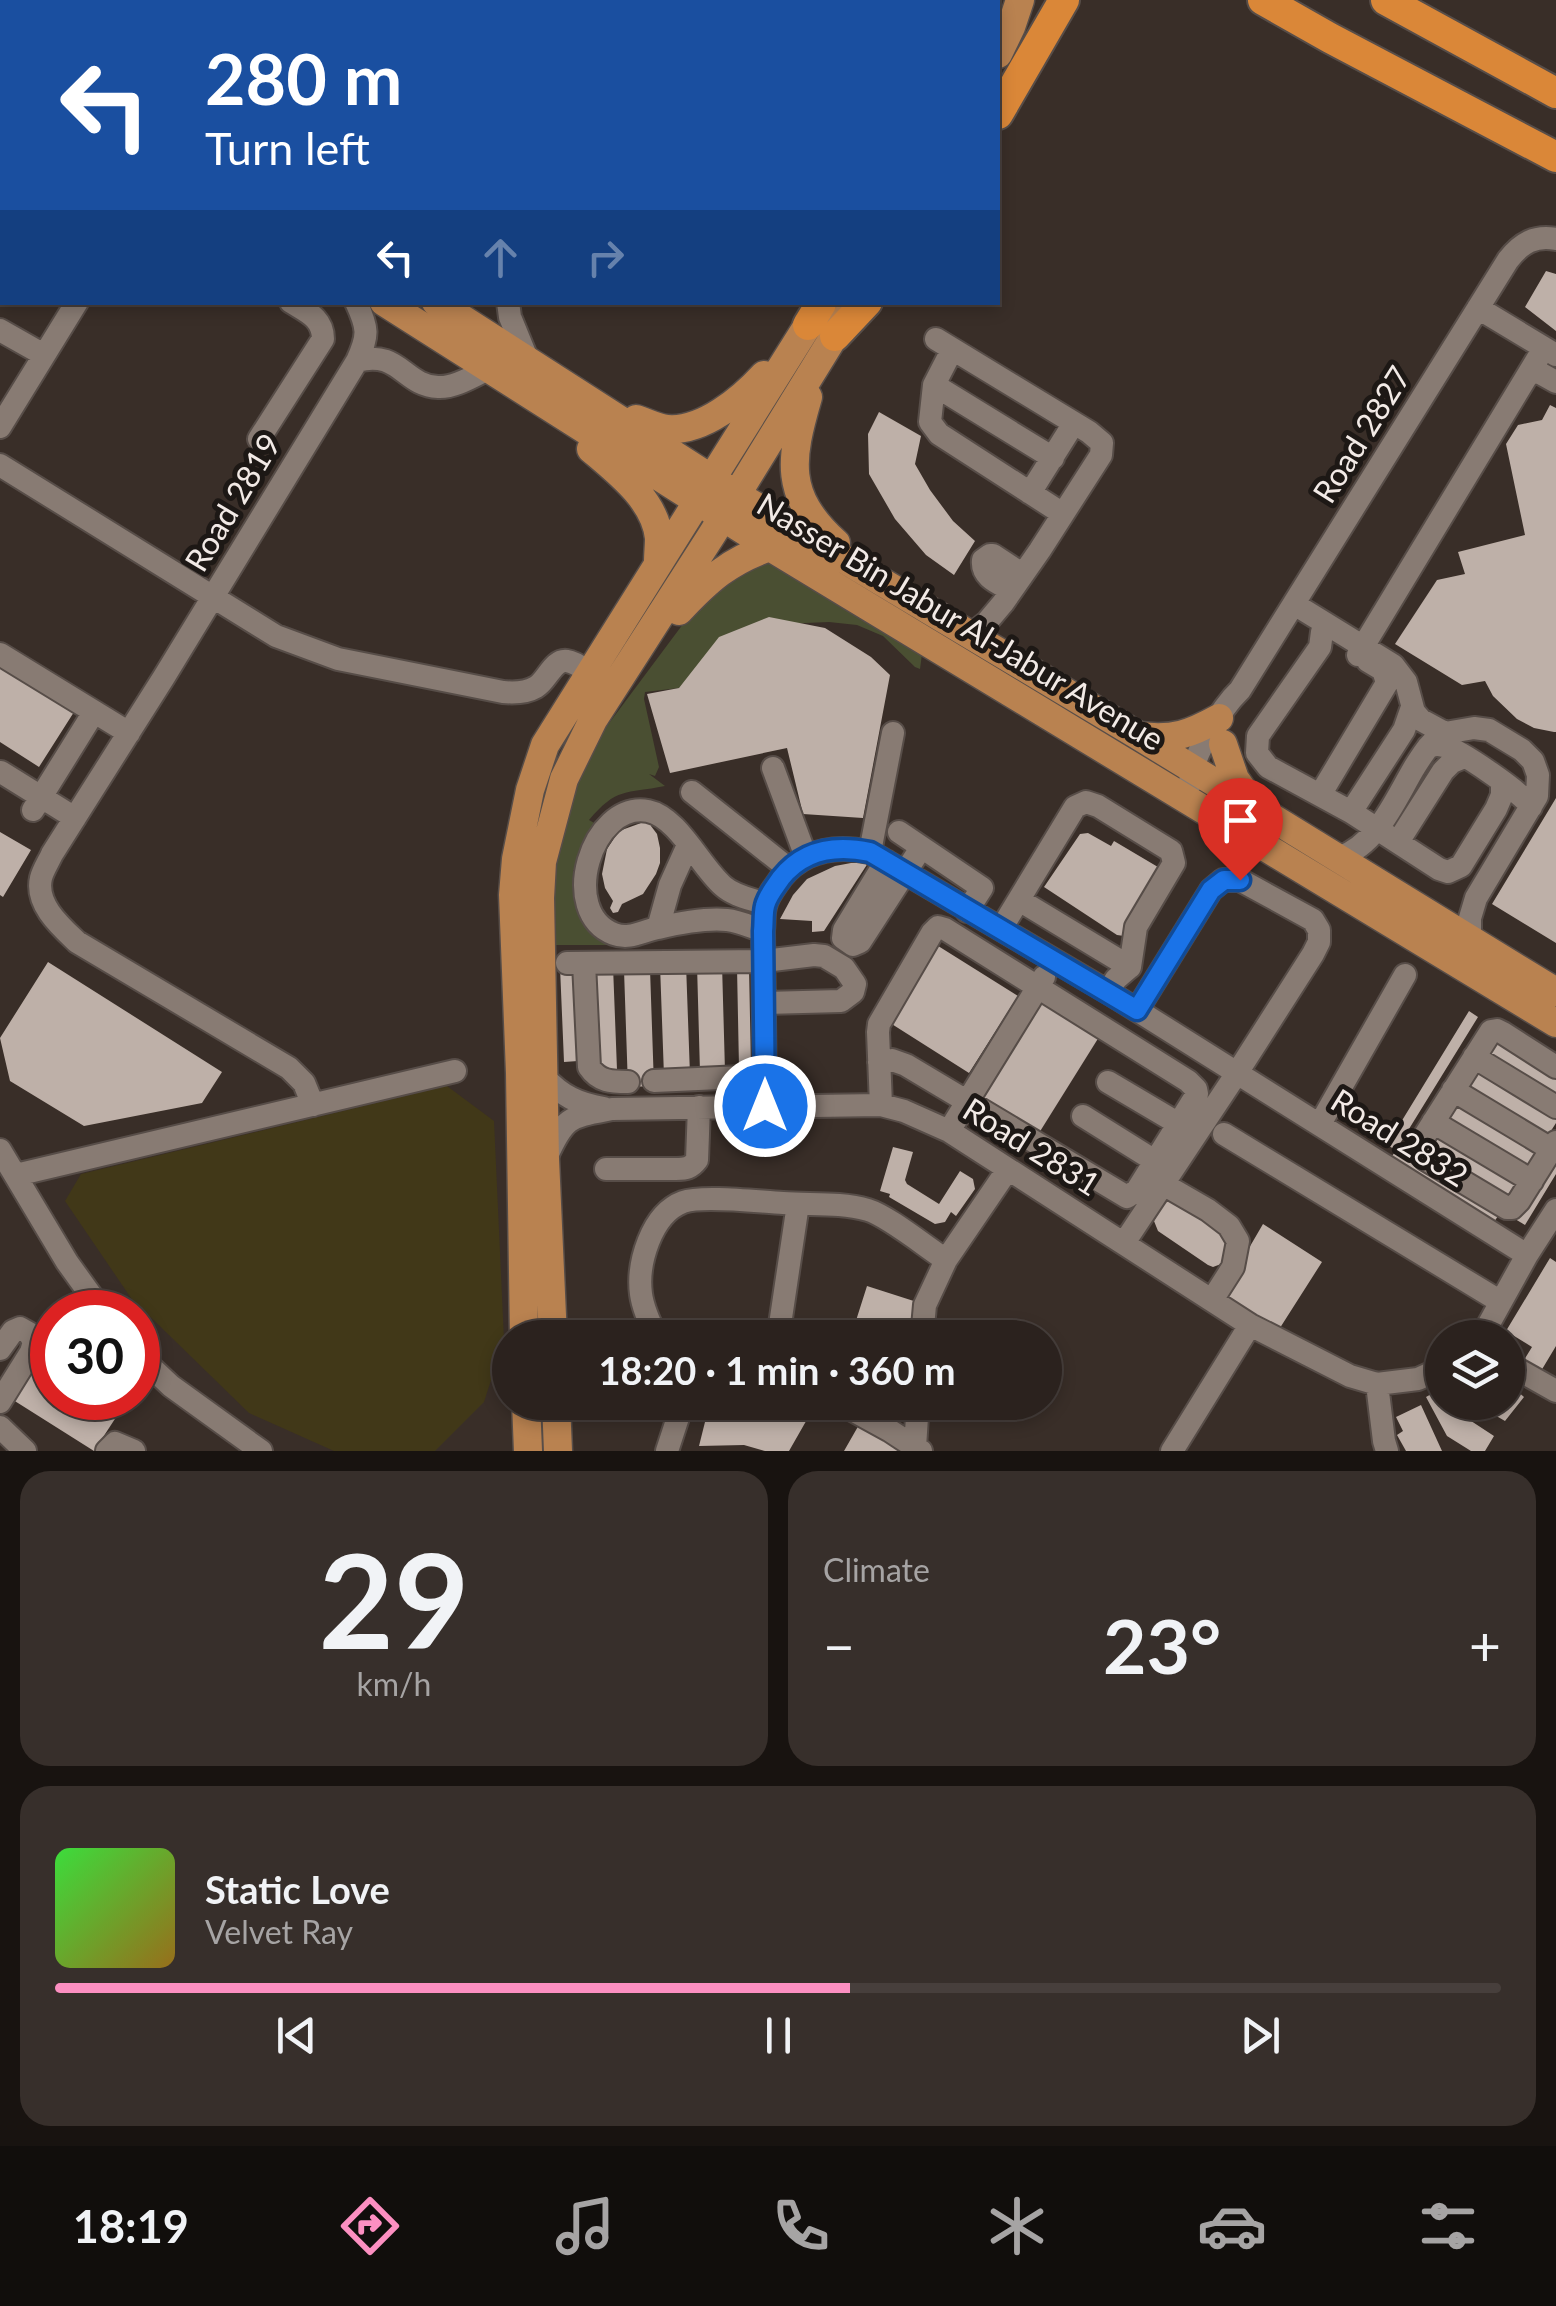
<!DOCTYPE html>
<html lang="en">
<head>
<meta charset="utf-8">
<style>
  body { margin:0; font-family:Lato,sans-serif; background:#372f2b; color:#f1f3f6; height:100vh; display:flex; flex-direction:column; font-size:38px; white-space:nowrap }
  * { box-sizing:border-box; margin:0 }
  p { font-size:32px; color:#a6a4a4 }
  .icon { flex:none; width:55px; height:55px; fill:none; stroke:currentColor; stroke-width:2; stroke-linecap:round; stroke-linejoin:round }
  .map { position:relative; height:1451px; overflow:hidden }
  .drawer { display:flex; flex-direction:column; gap:20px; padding:20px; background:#181310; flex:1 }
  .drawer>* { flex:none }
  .guide { position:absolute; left:0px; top:0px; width:1000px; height:305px; box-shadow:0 5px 15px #0003,0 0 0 2px #473f3c; background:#1a4fa0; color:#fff; overflow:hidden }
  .tools { position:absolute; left:1425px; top:1320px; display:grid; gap:20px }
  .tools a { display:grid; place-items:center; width:100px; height:100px; border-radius:50%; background:#2b221e; box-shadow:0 5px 15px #0003,0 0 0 2px #473f3c; font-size:50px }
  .speed { position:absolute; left:30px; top:1290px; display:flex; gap:20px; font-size:50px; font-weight:700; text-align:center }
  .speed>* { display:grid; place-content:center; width:130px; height:130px; border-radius:50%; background:#2b221e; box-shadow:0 5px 15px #0003,0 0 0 2px #473f3c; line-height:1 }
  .speed .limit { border:15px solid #d22; background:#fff; color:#111 }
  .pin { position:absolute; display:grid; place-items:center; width:85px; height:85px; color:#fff; margin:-102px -42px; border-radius:50% 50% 50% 0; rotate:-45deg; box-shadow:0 0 10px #0007 }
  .pin .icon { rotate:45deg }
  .me { position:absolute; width:110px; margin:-55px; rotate:0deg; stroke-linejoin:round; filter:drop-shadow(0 0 8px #0008) }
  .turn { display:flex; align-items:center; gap:35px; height:210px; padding:0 40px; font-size:45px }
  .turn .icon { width:130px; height:130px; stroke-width:2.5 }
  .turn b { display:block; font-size:70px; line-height:85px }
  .lanes { display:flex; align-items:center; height:95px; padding:0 40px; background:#0003; justify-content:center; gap:50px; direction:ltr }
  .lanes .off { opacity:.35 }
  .big { font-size:75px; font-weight:700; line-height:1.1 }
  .drawer .card { flex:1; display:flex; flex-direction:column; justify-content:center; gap:15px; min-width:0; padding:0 35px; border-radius:30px; background:#372f2b }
  .drawer .dial { align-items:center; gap:0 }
  .dial b { font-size:130px; line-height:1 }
  .song { display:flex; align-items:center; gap:30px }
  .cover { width:120px; height:120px; border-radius:15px; background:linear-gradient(135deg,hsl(120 70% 55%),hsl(40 70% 35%)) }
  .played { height:10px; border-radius:5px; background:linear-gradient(90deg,#fc8fc1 55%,#473f3c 55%) }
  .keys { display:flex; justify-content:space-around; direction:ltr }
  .heat { display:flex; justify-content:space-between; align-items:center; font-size:55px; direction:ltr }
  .drawer .tiles { flex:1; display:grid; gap:20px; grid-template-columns:1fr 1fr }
  .card:last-child { grid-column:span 2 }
  .trip { position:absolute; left:492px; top:1320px; width:570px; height:100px; border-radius:50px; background:#2b221e; box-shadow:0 5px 15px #0003,0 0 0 2px #473f3c; font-weight:700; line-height:100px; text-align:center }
  .tabs { display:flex; height:160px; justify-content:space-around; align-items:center; background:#110e0c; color:#a6a4a4 }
  .tabs .icon { width:70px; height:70px }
  .tabs .active { color:#fc8fc1 }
  .tabs b { font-size:45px; color:#f1f3f6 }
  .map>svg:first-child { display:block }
</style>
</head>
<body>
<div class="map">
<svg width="1556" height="1451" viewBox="0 0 1556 1451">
  <rect width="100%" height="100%" fill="#392e28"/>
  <path fill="#4a4f32" d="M775,563L922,654L920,669L915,667L883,636L857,625L829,622L782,624L679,688L645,692L644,699L659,767L655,776L649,774L665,786C625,794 617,787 589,820L603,828L585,870H573C573,914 581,914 607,945H549L558,831L580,775L598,738L683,624L712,593L757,564Z"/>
  <path fill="#413818" d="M447,1086L494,1121L504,1340L484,1402L435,1451H334L249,1413L131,1298L65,1201L81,1174Z"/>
  <path fill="#beb0a8" d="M1546,271L1556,274V331L1525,307Z
    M1550,405L1556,408V732H1554L1534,728L1517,719L1493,696L1485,681L1462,685L1395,644L1437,580L1465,574L1458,552L1525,535L1506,444L1518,425L1542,420Z
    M879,412L921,436L915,464L930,490L953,521L975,541L954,575L926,555L895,519L869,474L868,434Z
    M769,617L825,628L871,657L890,675L863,818L803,814L787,748L670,773L647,694L679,688L719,637Z
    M0,666L74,712L39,767L0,742Z
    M1556,798V943L1492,904Z
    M644,818L652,823L651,826L657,834L660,848V863L656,874L643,894L622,904L618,912L613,913L610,908L613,901L605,888L602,874L607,849L619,831L641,823Z
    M0,832L31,850L3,897L0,895Z
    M1088,833L1111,846L1114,841L1163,870L1124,936L1117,935L1044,887L1080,834Z
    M851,863H868L824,931L812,932V921L780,919L793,895L807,879L835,866Z
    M935,944L1018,996L969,1073L887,1021Z
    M48,962L222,1072L202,1103L84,1126L10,1081L0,1038Z
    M686,964L690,1075L664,1076L660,965Z
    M722,964L725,1071L700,1072L697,965Z
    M574,966L578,1061L564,1062L560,967Z
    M613,966L617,1070L593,1071L589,967Z
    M737,967H749L751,1068H739Z
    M650,969L654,1086L628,1087L624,970Z
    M1042,1002L1099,1037L1034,1141L977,1105Z
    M1469,1011L1478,1017L1396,1150L1387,1145Z
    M1496,1034L1556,1073V1098L1484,1052Z
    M1475,1064L1556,1115V1123L1547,1137L1463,1084Z
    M1453,1097L1539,1151L1528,1169L1442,1115Z
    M1437,1130L1521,1183L1510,1202L1425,1149Z
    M893,1147L913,1152L905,1180L907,1184L939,1204L960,1171L973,1179L975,1189L956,1216L951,1212L945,1222L935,1224L889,1197L890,1194L880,1191Z
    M1395,1152L1498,1216L1492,1225L1389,1160Z
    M1551,1160L1556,1162V1174L1525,1225L1515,1219Z
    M1171,1201L1230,1236L1229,1249L1221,1264L1213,1267L1208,1265L1158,1231L1154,1221L1163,1203Z
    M1263,1224L1322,1262L1278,1331L1221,1296Z
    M1550,1258L1556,1262V1346L1541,1371L1524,1360L1532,1347L1506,1331Z
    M867,1286L920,1303L910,1338H877L853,1330Z
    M42,1348L52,1355V1398H119L126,1402L94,1451L10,1398Z
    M1508,1383L1524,1397L1505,1421L1472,1402H1508Z
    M1442,1388V1402H1457L1465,1417L1494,1436L1485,1451H1471L1447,1436L1426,1397Z
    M710,1402H817L789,1451H765L744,1445L699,1446Z
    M1421,1405L1442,1451H1406L1397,1435L1403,1431L1396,1417Z
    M860,1423L907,1451H844Z"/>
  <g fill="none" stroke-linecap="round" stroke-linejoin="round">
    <g stroke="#574d48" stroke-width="26">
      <path id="minor" d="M311,0L315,2
        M261,2L262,0
        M527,2L529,0
        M585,2L586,0
        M0,188L2,189
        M508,302L510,317L528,361
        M1478,308L1556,355
        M0,330L44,355
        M936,339L1089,432L1102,443L1101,455L1040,550L1003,603L987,622L971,635
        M952,350L934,385L930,422L939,434L1063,514
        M357,361C399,349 404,386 438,387C455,388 475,375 490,368
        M1529,373L1538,372L1556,382
        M934,385L1053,458
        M0,427L77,302
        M259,439L323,339C323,318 307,312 291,302
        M0,465L276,636L338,659L503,692C514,693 526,693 536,687C547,681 553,659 567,661C575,662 584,669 590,673
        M1030,493L1074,423
        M1011,590C998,583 981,577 983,560L990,555H993L1022,574
        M1294,604L1393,665L1406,682L1414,712L1421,720L1445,733L1474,728L1489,730L1522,750L1533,761L1538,775L1537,796L1476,898L1470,918V939
        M1322,632L1320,647L1258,736L1257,753L1268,767L1351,812L1439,869L1448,872L1461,866L1496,809L1502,795V782
        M0,654L129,733
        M1358,655L1544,348
        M1428,747C1435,745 1436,744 1444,746C1460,750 1524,794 1531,807
        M773,768L806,857
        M1,772L75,818
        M1190,784C1191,758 1221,708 1240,690L1508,260C1521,243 1535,235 1556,239
        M692,792L789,869
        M1320,795L1387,683L1383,670L1368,661
        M33,810L94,712
        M1351,812L1404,730L1412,707
        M899,832L982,888L967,911
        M1398,842L1443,771L1452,762L1464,757
        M870,852L893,733
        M1339,858C1378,843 1394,802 1414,768C1423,754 1430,741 1445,733
        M886,861L844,930L843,938L853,945L860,942L921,848
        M1019,900L1130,967
        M658,928L670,885L688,845
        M1001,929L1075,807L1086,802L1098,806L1171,851L1174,863L1136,927L1130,967L1116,979L1108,992
        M763,931C751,927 739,921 727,920C706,918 679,923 658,928C642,931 630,940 614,934C558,913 591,801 648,811C678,817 700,866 723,886C734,896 752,899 765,904
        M567,963L764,961L814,955L824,956L844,968L855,984L853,992L841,1001L765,1003
        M584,963L589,1067C599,1082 612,1082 628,1082
        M1474,1057L1556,1107
        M879,1062L892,1060L906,1065L1127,1197L1137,1190L1197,1094L1196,1089L1188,1081L945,929L938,927L932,933L879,1024L878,1032L881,1105
        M1556,1067L1503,1033L1497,1030L1491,1031L1420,1143V1154L1425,1159L1507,1208H1512L1519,1201L1556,1142
        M544,1077C562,1096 578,1104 604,1108
        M654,1081L742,1077
        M1108,1082L1179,1124
        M1453,1090L1556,1152
        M313,1105L304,1083L289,1068L77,942C60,926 35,904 41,878C43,870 49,861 52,854L164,677L357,361C369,335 368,328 356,302
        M765,1106L763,931C764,923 763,914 765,907C767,896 775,887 781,878C804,849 837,845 870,852L1108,992L1527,1255
        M1083,1116L1155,1161
        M1433,1122L1532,1181
        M1320,1124L1405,975
        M949,1131L1044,977
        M1224,1134L1501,1302
        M0,1150L67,1262L103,1312
        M547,1156C565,1116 570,1117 612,1109L881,1105L904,1111L949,1131L1250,1325L1350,1376L1377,1384L1418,1379L1442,1368
        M606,1169H676C686,1169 691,1168 697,1160L699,1107
        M16,1175L455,1071
        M1163,1184L1208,1210L1229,1226L1238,1241L1233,1267L1212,1300
        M1124,1243L1237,1073L1313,954L1319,942V930L1313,920L1240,880H1223L1211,890L1137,1010
        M657,1338C650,1324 643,1309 641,1294C637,1264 651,1214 683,1202C703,1195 760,1202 783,1203C812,1205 840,1202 868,1210C888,1216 926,1247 946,1260
        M778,1338L798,1204
        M922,1338L925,1305L946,1260L1008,1169
        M1481,1338L1527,1255L1556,1210
        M0,1349L13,1331L20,1328L29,1333L34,1342L31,1352L0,1402
        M138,1355L171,1386L261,1451
        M1508,1364L1556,1391
        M1377,1384L1384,1441L1387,1451
        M838,1402L889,1430L921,1451
        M0,1427L25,1451
        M915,1447L918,1402
        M107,1451L115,1443L134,1451
        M667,1451L683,1402
        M1172,1451L1250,1325"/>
    </g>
    <g stroke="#574d48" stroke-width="31">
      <path id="major" d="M0,31L2,33
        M998,54L1011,27L1020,0
        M0,66L2,68
        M384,302L770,547L1556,1023
        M436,302L737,495L1139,736L1556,992
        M808,397C790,459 783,495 836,543
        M636,419C646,422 657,428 667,429C703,432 742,399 764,375
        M591,449C618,472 655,500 659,538C659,546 658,554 658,562
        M679,611C708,580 729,561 770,547
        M1140,736C1174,740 1190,734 1219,718
        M1223,744L1235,779L1250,800
        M524,1338L520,1073L513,895L516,859L530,790L545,745L808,325
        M553,1338L545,1159L540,898L542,862L564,779L593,720L713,533L846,317
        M526,1402L528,1451
        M556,1402L558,1451"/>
    </g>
    <g stroke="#574d48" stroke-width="34">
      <path id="highway" d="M967,0V2
        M1263,0L1330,38L1556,157
        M1386,0L1556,93
        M998,114L1064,0
        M808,325L822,302
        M835,336L867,302"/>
    </g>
    <use href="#minor" stroke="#887b73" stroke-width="22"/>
    <use href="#major" stroke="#b98250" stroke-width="28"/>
    <use href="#highway" stroke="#da8738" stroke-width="30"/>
  </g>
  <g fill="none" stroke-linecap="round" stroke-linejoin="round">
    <g stroke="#114b97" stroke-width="25">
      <path id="route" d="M765,1106L763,931C764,923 763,914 765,906C767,896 775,887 781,878C804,849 837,845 870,852L1137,1010L1211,890L1224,880H1240"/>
    </g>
    <use href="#route" stroke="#1a73e8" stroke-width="18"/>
  </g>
  <g text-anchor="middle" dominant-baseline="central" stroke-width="10" stroke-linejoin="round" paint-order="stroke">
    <g font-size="32" fill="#f2eae6" stroke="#1d1815">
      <text transform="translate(1361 434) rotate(-58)">Road 2827</text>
      <text transform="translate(232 502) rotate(-59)">Road 2819</text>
      <text transform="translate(961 621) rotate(31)">Nasser Bin Jabur Al-Jabur Avenue</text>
      <text transform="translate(1400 1137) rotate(32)">Road 2832</text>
      <text transform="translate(1032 1146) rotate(32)">Road 2831</text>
    </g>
  </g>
</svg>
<div class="tools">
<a><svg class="icon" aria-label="layers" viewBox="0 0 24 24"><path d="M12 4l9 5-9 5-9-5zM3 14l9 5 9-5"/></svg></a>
</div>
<div class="speed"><div class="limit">30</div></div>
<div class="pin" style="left:1240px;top:880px;background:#d93025"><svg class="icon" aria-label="arrive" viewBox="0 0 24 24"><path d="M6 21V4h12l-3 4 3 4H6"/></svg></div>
<svg class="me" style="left:765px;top:1106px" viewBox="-20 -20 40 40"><circle r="17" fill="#1a73e8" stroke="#fff" stroke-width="3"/><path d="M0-11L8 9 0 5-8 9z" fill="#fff"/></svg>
<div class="trip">18:20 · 1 min · 360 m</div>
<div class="guide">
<div class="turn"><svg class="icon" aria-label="left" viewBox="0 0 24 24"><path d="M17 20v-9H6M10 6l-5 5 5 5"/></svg><div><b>280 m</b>Turn left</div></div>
<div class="lanes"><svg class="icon" aria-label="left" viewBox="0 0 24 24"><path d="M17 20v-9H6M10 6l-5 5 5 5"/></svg><svg class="icon off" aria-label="ahead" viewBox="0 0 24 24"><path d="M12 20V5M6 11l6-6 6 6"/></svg><svg class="icon off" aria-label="right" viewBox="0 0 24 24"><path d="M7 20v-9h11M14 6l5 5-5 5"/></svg></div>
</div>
</div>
<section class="drawer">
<div class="tiles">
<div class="card dial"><b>29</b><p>km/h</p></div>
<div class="card"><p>Climate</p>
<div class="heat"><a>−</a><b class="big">23°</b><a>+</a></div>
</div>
<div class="card">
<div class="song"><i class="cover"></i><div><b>Static Love</b><p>Velvet Ray</p></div></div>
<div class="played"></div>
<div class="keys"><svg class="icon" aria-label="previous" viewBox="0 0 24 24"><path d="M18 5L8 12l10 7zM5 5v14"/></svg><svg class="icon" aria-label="pause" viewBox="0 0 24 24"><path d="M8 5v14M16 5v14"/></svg><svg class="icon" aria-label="next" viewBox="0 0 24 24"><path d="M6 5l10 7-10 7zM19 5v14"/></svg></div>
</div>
</div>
</section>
<nav class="tabs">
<b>18:19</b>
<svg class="icon active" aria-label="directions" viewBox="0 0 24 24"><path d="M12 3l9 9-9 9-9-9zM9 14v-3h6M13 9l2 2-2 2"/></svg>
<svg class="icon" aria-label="music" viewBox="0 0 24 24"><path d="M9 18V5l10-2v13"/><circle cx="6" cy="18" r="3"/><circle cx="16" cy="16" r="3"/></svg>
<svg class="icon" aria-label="phone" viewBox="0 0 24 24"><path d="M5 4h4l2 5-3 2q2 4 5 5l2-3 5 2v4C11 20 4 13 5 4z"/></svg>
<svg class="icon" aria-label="climate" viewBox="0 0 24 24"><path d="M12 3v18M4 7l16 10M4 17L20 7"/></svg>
<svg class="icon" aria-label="car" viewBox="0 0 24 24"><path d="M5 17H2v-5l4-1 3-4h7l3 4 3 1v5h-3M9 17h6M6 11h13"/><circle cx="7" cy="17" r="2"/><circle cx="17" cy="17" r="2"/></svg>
<svg class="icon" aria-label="filters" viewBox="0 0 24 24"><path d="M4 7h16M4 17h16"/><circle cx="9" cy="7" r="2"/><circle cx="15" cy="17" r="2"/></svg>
</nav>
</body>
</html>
